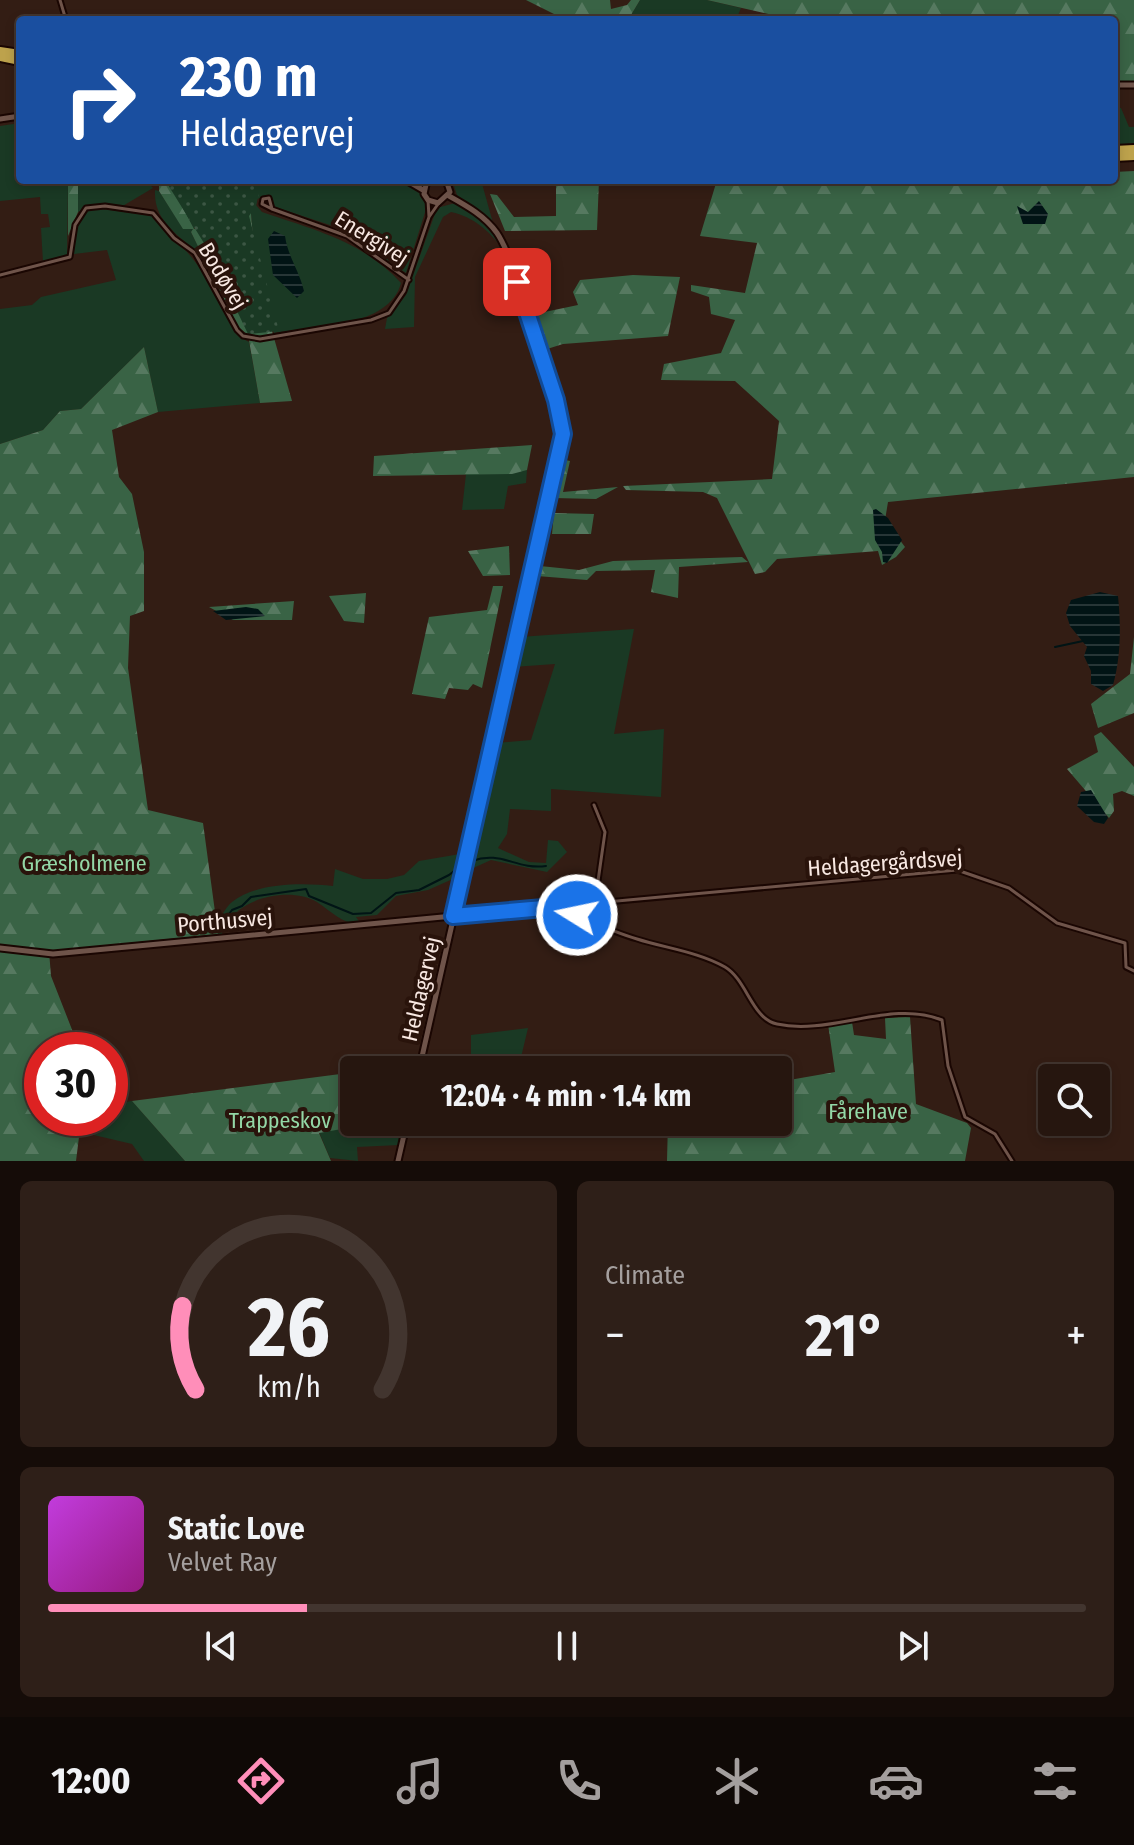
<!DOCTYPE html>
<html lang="en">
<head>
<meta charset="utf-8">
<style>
  body { margin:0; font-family:"Fira Sans Condensed",sans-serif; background:#2e1f18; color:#f1f3f6; height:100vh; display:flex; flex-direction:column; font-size:30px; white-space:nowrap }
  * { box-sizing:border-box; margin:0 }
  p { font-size:26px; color:#a49f9e }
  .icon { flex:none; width:44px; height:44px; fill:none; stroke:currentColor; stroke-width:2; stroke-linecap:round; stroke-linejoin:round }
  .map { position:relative; height:1161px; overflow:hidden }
  .panel { display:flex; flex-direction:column; gap:20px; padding:20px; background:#150c08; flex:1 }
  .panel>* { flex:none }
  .top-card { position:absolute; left:16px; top:16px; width:1102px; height:168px; border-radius:8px; box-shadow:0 4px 12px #0003,0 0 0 2px #42352f; background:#1a4fa0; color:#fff; overflow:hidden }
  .controls { position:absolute; left:1038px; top:1064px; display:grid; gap:16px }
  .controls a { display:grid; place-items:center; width:72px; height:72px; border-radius:8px; background:#26160f; box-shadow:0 4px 12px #0003,0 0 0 2px #42352f; font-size:40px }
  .speed { position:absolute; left:24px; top:1032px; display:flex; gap:16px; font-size:40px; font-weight:700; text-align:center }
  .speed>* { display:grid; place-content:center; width:104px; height:104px; border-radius:50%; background:#26160f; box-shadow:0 4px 12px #0003,0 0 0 2px #42352f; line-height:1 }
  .speed .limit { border:12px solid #d22; background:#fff; color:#111 }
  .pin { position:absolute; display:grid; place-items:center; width:68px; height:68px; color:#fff; margin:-34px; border-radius:16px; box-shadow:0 4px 12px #0006 }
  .me { position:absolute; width:88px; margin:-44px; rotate:280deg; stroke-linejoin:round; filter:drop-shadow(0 0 6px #0008) }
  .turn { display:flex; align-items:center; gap:28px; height:168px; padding:0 32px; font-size:36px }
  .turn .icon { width:104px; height:104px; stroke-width:2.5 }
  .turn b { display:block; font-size:56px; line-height:68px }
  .big { font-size:60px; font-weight:700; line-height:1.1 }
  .panel .card { flex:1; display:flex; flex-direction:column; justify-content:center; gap:12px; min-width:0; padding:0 28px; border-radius:12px; background:#2e1f18 }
  .panel .dial { align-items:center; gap:0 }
  .dial svg { height:208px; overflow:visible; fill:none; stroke:#42352f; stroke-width:7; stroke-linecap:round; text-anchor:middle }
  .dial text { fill:#f1f3f6; stroke:none }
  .song { display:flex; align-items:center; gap:24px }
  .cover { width:96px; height:96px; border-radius:12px; background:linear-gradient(135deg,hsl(290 70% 55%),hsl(310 70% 35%)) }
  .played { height:8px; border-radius:4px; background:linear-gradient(90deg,#ff8eb9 25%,#42352f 25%) }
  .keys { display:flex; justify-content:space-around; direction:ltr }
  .heat { display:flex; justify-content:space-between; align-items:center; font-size:44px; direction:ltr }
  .panel .tiles { flex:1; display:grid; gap:20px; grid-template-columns:1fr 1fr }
  .card:last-child { grid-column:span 2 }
  .trip { position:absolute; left:340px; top:1056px; width:452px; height:80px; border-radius:8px; background:#26160f; box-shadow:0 4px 12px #0003,0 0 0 2px #42352f; font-weight:700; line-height:80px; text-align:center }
  .dock { display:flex; height:128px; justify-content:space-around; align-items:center; background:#0f0906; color:#a49f9e }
  .dock .icon { width:56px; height:56px }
  .dock .current { color:#ff8eb9 }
  .dock b { font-size:36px; color:#f1f3f6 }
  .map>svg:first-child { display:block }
</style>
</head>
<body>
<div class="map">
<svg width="1134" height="1161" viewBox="0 0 1134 1161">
  <defs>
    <pattern id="forest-firs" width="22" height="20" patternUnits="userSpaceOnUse" patternTransform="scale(2)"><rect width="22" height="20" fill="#396345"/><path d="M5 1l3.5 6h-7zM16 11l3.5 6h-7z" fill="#567960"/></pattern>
    <pattern id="park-dots" width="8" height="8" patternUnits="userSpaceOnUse" patternTransform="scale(2)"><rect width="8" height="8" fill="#1a3924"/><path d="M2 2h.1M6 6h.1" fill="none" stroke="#3c5644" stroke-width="1.8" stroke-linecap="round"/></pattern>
    <pattern id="water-rules" width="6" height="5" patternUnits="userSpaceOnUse" patternTransform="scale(2)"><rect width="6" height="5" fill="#011415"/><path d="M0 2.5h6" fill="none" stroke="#273637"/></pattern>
  </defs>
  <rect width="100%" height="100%" fill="#331d14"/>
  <path fill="#1a3924" d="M640,0H707L741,8L736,20H628Z
    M1114,108H1121L1129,127H1134V145L1114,146Z
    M20,123V180H74L68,184L67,256L43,262L41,228L50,227L48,214H41L40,197L0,201V126Z
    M126,180H146L153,188L121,207L94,204L78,212V185L139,184Z
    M168,180H395L419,189L427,206L406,273L339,228L275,207L269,196L257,199L256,205L262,212C314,230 363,241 401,283C389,328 314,326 274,333L256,275L250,201L197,225L191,232L206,262C186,238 153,226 155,190L159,191L183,228Z
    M452,180H481L493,223L457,195Z
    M455,203C475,214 496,225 502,248C489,231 474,217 451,212L443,217L415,277L414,327L385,329L387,318L406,295L437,208Z
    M95,208L153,216C183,246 205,269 224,308C231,323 234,334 249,342L260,403L158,412L144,347L81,409L60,411L43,430L0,444V309L32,305L41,297L116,280L107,250L74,254C75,237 77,213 95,208Z
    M527,470L526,483L508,486L504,509L462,510L466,474Z
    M634,629L614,734L664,729L661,797L551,789V811L510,809L507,834L498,848L529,862L546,863L548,840L558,841L567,852L547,872L491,860L469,870L497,743L531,740L555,664L513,667L519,637Z
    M460,854L463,865L458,882L455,878L428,890L396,896L377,915L356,917L361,924C342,924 332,912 317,902C295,889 258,895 239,910C231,917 222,925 222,936L218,934L216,923C221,917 226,907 232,902C257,882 304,883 333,886L335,869L363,879H387L404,875L419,861Z
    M528,1028L518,1070H471V1035Z
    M132,1101L185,1161H144L132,1144L81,1132L79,1137L59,1118H110V1104Z
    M384,1122H404L399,1145L357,1147L358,1161L330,1158L319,1132Z"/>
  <path fill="url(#forest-firs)" d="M526,0H610L611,9L627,5L631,0H640L628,20H566Z
    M707,0H1134V81H1114V20H795Z
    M1134,171V477L888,502L885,520L905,547L896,557L882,565L878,551L777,559L765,572L755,574L717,498L703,492L626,490L623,486L772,479L779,421L735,381L661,380L664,364L721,353L735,320L711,314L709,297L691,291V285L745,293L757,243L700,236L717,180H1005L1029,185L1038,180H1114V172Z
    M74,180H126L141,184L78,185V212L68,236V184Z
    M159,180H168L194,229L250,201L256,275L292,401L260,403L248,335L237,326L191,232L193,229H183L159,191Z
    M556,180H599L597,230L505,231L490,194L497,195L514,217L556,216Z
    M633,275L680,277L668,336L563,344L547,349L535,314L578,305L573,292L580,280Z
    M144,347L158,412L112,430L119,477L132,494L144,552V611L130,616L128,668L148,810L203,823L218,934L49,951L51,976L80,1050H42V1118H59L79,1137L76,1161H0V444L43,430L60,411L81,409Z
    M532,445L527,470L512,474L373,476L374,456Z
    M561,459L570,461L563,492L618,487L596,499L554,498Z
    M554,513L594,514L591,534H552Z
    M509,546L510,575L483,576L468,551Z
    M742,557L748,562L679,567L678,598L651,592L655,570L596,571L587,580L537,576L540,566L579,570L613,561Z
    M493,586H503L482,688L473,684L468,690L449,688L445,699L412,694L429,617L487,610Z
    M366,593L364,623L344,621L329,596Z
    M294,601L292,620H233L209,607Z
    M1134,637V713L1098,728L1091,704L1130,674Z
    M1101,732L1134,767V796L1122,791L1113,794L1114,811L1109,818L1067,769L1098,752L1094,736Z
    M910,1017L916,1104L967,1123L971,1128L965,1161H667L668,1122H778V1082L835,1072L828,1024L852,1022L854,1035L886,1039L885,1018Z
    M417,1064L413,1070H354V1076L345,1081L353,1127L319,1133L331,1161H185L132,1101Z"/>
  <path fill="url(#park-dots)" d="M165,180H262L256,206L249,216L279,331L248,334L207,248Z"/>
  <path fill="url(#water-rules)" d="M1039,201L1048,214L1045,224H1023L1017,206L1028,212Z
    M274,231L285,236C288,257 299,270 304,291L297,298L273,275L268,239Z
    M876,509L888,518L902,540L887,563L883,562L882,552L875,540L873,510Z
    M1100,592L1118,596C1121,625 1121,657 1113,685L1103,691L1091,684V671L1084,656L1087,647L1070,626L1066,613L1071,600Z
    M246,607L258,609L265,616L226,620L213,611Z
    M1091,790L1108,818L1104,824L1094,822L1077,806L1081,792Z"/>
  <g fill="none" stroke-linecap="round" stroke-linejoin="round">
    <path stroke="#011415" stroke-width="2" d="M1055,647L1083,641
      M472,861C501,850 516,870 546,866
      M220,926L232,910L242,906L251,897L306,889L309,896L353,914L371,913L396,893L419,890L449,875L458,868L463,856"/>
    <g stroke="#1a0602" stroke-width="7">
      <path id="minor" d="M60,0L66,20
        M428,200L429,217
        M272,209L262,204L263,199L269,198L272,209L347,236L409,280
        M0,275L70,257L75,225L86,208L105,206L153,213L174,238L195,253L237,330L243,336L260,339L371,320L389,313L404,291L429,217L438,204
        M594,805L605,832L595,902
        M557,907C584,918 609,931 637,939C665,948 699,952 725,967C747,980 752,1019 777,1024C830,1036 891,999 942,1020L948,1066L965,1117L995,1134L1012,1161
        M453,916L957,870L1009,888L1057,923L1125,943L1126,967L1134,971"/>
    </g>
    <g stroke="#1a0602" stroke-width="9">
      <path id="tertiary" d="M0,948L53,954L453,916
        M419,1070L563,434C562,404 514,258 497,233C485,216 467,206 449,196
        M398,1161L407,1122"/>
    </g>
    <g stroke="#1a0602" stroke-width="9">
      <path id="secondary" d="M1114,85H1134
        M0,119L20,116
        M406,180L423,190
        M416,180H417
        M427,180L424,194L428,200L438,203L450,192L446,180"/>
    </g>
    <g stroke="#1a0602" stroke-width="12">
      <path id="motorway" d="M0,51L20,54
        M0,57L20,61
        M1114,150L1134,149
        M1114,157L1134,156"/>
    </g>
    <use href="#minor" stroke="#6f544a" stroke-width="3"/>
    <use href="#tertiary" stroke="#6f544a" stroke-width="5"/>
    <use href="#secondary" stroke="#6f544a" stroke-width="5"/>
    <use href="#motorway" stroke="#bda24c" stroke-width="8"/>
  </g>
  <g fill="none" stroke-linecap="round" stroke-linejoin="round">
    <g stroke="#114b97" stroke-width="20">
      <path id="route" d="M517,282L556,400L563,434L453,916L555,907L577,915"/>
    </g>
    <use href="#route" stroke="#1a73e8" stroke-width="14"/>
  </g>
  <g text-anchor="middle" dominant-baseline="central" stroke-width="8" stroke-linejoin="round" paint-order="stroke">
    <g font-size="22" fill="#f8e8e2" stroke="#29130b">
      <text transform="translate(372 238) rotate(32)">Energivej</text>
      <text transform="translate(223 276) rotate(59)">Bodøvej</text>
      <text transform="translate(885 863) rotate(-4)">Heldagergårdsvej</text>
      <text transform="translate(225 921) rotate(-5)">Porthusvej</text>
      <text transform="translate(421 989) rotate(-77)">Heldagervej</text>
    </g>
    <g font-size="22" fill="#93d7a6" stroke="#29130b">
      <text x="84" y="863">Græsholmene</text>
      <text x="868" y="1111">Fårehave</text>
      <text x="280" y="1120">Trappeskov</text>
    </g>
  </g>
</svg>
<div class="controls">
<a><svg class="icon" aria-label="search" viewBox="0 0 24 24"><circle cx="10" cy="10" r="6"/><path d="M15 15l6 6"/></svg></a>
</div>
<div class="speed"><div class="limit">30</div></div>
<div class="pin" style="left:517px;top:282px;background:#d93025"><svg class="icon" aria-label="arrive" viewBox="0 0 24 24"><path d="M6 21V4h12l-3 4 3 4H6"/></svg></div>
<svg class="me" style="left:577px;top:915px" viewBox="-20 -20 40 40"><circle r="17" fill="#1a73e8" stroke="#fff" stroke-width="3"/><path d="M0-11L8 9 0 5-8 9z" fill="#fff"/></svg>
<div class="trip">12:04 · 4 min · 1.4 km</div>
<div class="top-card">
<div class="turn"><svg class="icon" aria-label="right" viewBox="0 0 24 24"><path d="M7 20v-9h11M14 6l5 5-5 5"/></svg><div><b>230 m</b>Heldagervej</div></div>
</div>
</div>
<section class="panel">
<div class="tiles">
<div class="card dial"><svg viewBox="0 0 100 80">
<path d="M14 69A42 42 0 1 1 86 69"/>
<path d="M14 69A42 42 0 0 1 9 37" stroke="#ff8eb9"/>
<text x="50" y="56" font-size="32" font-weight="700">26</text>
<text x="50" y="72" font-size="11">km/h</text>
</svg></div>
<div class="card"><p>Climate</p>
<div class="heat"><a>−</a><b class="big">21°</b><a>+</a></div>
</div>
<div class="card">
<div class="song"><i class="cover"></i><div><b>Static Love</b><p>Velvet Ray</p></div></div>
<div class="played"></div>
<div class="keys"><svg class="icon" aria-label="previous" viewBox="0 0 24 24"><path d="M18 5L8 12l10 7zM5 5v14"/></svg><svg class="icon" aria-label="pause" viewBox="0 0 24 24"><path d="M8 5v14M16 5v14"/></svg><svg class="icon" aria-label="next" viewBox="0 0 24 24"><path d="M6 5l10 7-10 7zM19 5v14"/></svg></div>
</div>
</div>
</section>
<nav class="dock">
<b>12:00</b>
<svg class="icon current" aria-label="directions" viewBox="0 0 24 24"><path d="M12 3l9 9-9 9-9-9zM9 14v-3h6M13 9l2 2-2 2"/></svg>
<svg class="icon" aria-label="music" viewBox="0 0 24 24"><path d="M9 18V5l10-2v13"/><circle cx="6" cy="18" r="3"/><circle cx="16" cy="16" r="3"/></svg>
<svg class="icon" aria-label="phone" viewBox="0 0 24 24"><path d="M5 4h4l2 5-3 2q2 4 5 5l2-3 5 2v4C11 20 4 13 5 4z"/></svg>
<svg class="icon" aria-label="climate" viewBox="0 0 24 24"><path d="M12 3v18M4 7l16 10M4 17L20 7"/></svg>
<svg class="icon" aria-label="car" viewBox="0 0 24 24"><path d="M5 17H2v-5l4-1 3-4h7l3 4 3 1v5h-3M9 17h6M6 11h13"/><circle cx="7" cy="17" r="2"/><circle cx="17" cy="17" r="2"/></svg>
<svg class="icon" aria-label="filters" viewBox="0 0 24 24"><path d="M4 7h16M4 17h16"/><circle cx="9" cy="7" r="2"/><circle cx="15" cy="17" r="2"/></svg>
</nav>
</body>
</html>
